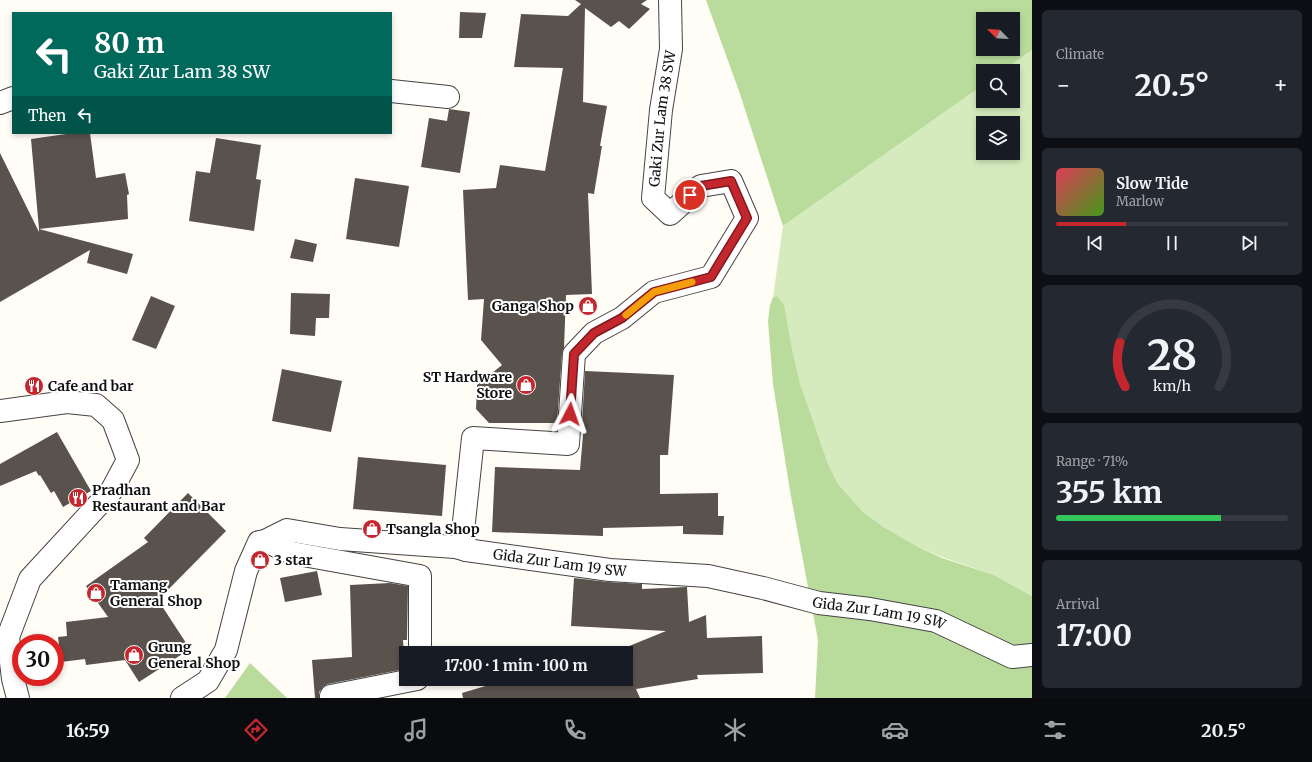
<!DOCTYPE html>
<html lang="en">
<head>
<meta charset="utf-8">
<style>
  body { margin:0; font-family:Merriweather,serif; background:#242831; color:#f1f3f6; height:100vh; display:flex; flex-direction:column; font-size:15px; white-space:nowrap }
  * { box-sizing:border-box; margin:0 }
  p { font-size:13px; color:#9ea1a6 }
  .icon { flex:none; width:22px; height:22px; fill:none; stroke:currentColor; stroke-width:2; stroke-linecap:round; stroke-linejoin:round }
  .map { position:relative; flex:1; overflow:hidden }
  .side { display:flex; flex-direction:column; gap:10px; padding:10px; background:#0d0f14; width:280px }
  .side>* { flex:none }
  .banner { position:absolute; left:12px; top:12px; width:380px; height:122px; border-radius:0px; box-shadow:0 2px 6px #0003; background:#00695c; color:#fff; overflow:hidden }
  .needle { width:26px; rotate:294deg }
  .fabs { position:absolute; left:976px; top:12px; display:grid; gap:8px }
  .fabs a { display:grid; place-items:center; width:44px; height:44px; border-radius:0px; background:#171b24; box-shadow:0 2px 6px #0003; font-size:20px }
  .speed { position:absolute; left:12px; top:634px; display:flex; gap:8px; font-size:20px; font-weight:700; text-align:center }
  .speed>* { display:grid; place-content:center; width:52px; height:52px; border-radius:50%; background:#171b24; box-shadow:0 2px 6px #0003; line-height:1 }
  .speed .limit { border:6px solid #d22; background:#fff; color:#111 }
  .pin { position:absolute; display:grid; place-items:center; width:34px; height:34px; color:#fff; margin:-17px; border:2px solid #fff; border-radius:50%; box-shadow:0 1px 4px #0007 }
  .me { position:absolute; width:44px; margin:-22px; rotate:4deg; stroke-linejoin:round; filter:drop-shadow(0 0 3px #0008) }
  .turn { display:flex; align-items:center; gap:14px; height:84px; padding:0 16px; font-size:18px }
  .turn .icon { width:52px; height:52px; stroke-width:2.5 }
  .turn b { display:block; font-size:28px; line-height:34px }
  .then { display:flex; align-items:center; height:38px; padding:0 16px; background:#0003; gap:8px; font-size:15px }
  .big { font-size:30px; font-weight:700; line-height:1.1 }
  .side .widget { flex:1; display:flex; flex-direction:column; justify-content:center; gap:6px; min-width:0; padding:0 14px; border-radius:6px; background:#242831 }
  .side .dial { align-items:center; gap:0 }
  .dial svg { height:104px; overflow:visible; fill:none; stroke:#363941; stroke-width:7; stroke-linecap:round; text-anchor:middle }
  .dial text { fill:#f1f3f6; stroke:none }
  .song { display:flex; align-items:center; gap:12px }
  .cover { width:48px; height:48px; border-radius:6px; background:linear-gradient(135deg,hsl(350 70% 55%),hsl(100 70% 35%)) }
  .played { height:4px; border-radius:2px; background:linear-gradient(90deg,#c4262e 30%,#363941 30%) }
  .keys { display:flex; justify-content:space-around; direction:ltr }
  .heat { display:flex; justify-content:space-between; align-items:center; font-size:22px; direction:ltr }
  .charge { height:6px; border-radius:3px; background:linear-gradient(90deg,#34c759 71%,#363941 0) }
  .trip { position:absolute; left:399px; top:646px; width:234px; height:40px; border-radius:0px; background:#171b24; box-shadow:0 2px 6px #0003; font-weight:700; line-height:40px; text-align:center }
  .tabs { display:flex; height:64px; justify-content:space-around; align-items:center; background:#090b0e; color:#9ea1a6 }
  .tabs .icon { width:28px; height:28px }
  .tabs .current { color:#c4262e }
  .tabs b { font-size:18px; color:#f1f3f6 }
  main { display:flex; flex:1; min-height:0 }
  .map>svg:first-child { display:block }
</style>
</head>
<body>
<main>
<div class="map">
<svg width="1032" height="698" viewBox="0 0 1032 698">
  <rect width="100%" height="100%" fill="#fffdf5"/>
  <path fill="#d5ebbd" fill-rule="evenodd" d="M1032,50V596L994,575L942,557L920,548L885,528L863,512L838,484L828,464L800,383L777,296L773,297L783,226L983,85V101H1013V71H1002ZM983,123H1013V153H983Z"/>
  <path fill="#b9dc9c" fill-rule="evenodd" d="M706,0H1032V50L1002,71H983V85L783,226L739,91ZM983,19H1013V49H983Z
    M777,296L784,305L792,350L800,383L828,464L838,484L863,512L885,528L920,548L942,558L994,575L1032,596V698H815L818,640L790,491L773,384L768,321L770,305L773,297Z
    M250,663L287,698H225Z"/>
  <path fill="#5a524d" d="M575,0H647L641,4L650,9L629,29L619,21L611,27L585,8L583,102L607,106L600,146H602L594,194L588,193L592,294L566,295L564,348L562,353L557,423H489L476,409L477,385L502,365L481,340L484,299L468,300L463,190L496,188L500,165L545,171L563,68L514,67L521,14L568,16L581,4Z
    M460,12L486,13L482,38H459Z
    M449,109L470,112L460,173L421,167L429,118L447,121Z
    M73,133H90L96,178L125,173L129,194L127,195L128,219L39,229L31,139Z
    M216,138L261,145L256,179L261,180L254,231L189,221L196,171L210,173Z
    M0,153L39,232V229L133,254L127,274L87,263L90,250L0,302Z
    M355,178L409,186L399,247L346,239Z
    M295,239L317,244L313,262L290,258Z
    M291,293L330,294L329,318H316L315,336L290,334Z
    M151,296L175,306L156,349L132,340Z
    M282,369L342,381L331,432L272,421Z
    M585,371L674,375L668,455H660V494L718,493V516H724L723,535L683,534V526L603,528V536L492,532L495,467L580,470L584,423H582Z
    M57,432L91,491L63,507L54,491L51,493L40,475L39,476L36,471L0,486V464Z
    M358,457L446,465L442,516L353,509Z
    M188,493L226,531L158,600L190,649L139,682L125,660L86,665L85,659L61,662L58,637L67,636L66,622L108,617L86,586L148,542L144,538Z
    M317,571L322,595L285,602L280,578Z
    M574,578L608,582L642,584V589L687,587L689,622L706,615L707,638L762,636L763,673L697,675L698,679L636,689L640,698H463L462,693L509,679H626V653H612L666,631L571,626Z
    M390,583L408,586L407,640H403L405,669L328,684L323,687L319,692V698H315L312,660L352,657L350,585Z"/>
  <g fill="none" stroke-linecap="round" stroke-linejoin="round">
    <g stroke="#444" stroke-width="24">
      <g id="minor">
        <path d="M391,91L448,97"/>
        <path d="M0,103L13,98"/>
        <path d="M0,411L67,402L96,405L113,420L128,460L112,490L30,579L8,637L13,679L18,698"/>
        <path d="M265,541L292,553L420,576V653"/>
        <path id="s1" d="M466,550L463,531L473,438L568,444L574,354L594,333L622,318L654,292L711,277L747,218L731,181L701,186L670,214L653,198L661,110L671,49L670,0"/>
        <path d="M331,696L417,679"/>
        <path id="s2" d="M182,698L208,681L226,650L246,571L259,542L265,541L287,530L340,539L455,547L466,550L610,570L708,576L763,588L819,603L870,609L936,621L1012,657L1032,655"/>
      </g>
    </g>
    <use href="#minor" stroke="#fff" stroke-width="22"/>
  </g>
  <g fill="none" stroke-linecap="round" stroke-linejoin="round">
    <g stroke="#7f191e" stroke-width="10">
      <path id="route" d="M570,414L574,354L594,333L622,318L654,292L711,277L747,218L731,181L701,186L690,195"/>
    </g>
    <use href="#route" stroke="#c4262e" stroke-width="7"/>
    <path stroke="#f59e0b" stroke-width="7" d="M626,315L654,292L692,282"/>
  </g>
  <defs>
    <g id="shop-disc" transform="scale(1)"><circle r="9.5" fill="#c4262e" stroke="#fff"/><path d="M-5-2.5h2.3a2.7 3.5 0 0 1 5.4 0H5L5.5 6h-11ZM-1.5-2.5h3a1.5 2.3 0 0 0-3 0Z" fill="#fff"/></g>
    <g id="restaurant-disc" transform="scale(1)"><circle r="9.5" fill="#c4262e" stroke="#fff"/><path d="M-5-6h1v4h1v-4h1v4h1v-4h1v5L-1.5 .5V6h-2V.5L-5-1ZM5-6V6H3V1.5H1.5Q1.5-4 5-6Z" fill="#fff"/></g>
  </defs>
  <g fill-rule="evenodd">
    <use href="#shop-disc" x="588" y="306"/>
    <use href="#shop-disc" x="526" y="385"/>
    <use href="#restaurant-disc" x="34" y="386"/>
    <use href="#restaurant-disc" x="78" y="498"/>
    <use href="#shop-disc" x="372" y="529"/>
    <use href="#shop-disc" x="260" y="560"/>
    <use href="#shop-disc" x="96" y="593"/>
    <use href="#shop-disc" x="134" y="655"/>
  </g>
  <g text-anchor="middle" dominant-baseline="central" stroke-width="4" stroke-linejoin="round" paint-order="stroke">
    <g font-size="14" fill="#111" stroke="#fff">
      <text stroke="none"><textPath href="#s1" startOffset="744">Gaki Zur Lam 38 SW</textPath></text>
      <text stroke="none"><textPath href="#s2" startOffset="486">Gida Zur Lam 19 SW</textPath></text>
      <text stroke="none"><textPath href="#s2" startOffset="810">Gida Zur Lam 19 SW</textPath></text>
    </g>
    <g font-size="14" font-weight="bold" fill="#111" stroke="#fff" text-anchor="start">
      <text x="574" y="306" text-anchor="end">Ganga Shop</text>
      <text x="512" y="377" text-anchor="end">ST Hardware<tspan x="512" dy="16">Store</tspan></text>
      <text x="48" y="386">Cafe and bar</text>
      <text x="92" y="490">Pradhan<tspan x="92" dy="16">Restaurant and Bar</tspan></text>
      <text x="386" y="529">Tsangla Shop</text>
      <text x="274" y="560">3 star</text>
      <text x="110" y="585">Tamang<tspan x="110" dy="16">General Shop</tspan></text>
      <text x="148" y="647">Grung<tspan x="148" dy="16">General Shop</tspan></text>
    </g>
  </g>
</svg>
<div class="fabs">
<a><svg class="needle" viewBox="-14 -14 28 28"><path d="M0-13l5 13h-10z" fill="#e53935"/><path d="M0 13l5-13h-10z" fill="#9ea1a6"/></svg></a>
<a><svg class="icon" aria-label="search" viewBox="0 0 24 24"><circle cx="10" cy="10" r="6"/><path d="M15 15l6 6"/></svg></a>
<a><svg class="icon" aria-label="layers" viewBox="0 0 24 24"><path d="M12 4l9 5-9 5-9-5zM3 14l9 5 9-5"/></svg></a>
</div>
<div class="speed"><div class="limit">30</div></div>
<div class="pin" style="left:690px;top:195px;background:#d93025"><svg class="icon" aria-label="arrive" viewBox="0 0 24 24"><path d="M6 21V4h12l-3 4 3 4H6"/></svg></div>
<svg class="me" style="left:570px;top:414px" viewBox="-20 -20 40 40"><path d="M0-17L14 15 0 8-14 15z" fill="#c4262e" stroke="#fff" stroke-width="4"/></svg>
<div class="trip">17:00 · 1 min · 100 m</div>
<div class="banner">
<div class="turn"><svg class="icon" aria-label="left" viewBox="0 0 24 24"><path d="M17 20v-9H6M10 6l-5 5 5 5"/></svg><div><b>80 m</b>Gaki Zur Lam 38 SW</div></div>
<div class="then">Then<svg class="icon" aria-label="left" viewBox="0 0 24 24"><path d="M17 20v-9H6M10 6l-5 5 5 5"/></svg></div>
</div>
</div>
<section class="side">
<div class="widget"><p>Climate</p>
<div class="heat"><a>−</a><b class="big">20.5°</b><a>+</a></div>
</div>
<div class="widget">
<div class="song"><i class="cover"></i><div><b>Slow Tide</b><p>Marlow</p></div></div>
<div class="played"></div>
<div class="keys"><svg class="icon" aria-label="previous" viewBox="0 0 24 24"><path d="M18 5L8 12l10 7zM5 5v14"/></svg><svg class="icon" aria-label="pause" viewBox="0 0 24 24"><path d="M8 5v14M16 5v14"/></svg><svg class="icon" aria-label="next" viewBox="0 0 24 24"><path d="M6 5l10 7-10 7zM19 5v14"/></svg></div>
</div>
<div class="widget dial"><svg viewBox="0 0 100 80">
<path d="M14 69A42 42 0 1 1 86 69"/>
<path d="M14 69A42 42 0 0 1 10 35" stroke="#c4262e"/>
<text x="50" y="56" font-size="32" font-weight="700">28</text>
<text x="50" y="72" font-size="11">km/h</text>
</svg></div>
<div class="widget"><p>Range · 71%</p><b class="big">355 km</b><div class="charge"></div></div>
<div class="widget"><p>Arrival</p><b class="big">17:00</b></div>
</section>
</main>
<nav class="tabs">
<b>16:59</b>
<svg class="icon current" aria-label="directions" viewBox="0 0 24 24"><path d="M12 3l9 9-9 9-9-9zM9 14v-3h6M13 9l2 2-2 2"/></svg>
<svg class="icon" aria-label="music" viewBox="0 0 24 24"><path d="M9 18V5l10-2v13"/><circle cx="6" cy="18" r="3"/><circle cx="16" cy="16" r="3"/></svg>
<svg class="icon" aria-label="phone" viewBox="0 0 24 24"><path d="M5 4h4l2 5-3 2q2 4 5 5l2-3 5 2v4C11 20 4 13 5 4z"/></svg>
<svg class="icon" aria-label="climate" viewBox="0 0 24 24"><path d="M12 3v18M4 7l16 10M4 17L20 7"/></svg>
<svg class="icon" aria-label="car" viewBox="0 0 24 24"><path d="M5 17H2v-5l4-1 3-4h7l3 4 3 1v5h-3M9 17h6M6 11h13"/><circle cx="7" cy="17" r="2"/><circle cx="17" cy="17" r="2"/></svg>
<svg class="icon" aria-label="filters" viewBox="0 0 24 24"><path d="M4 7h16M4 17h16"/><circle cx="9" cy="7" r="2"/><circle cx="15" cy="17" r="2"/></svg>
<b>20.5°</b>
</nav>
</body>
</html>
